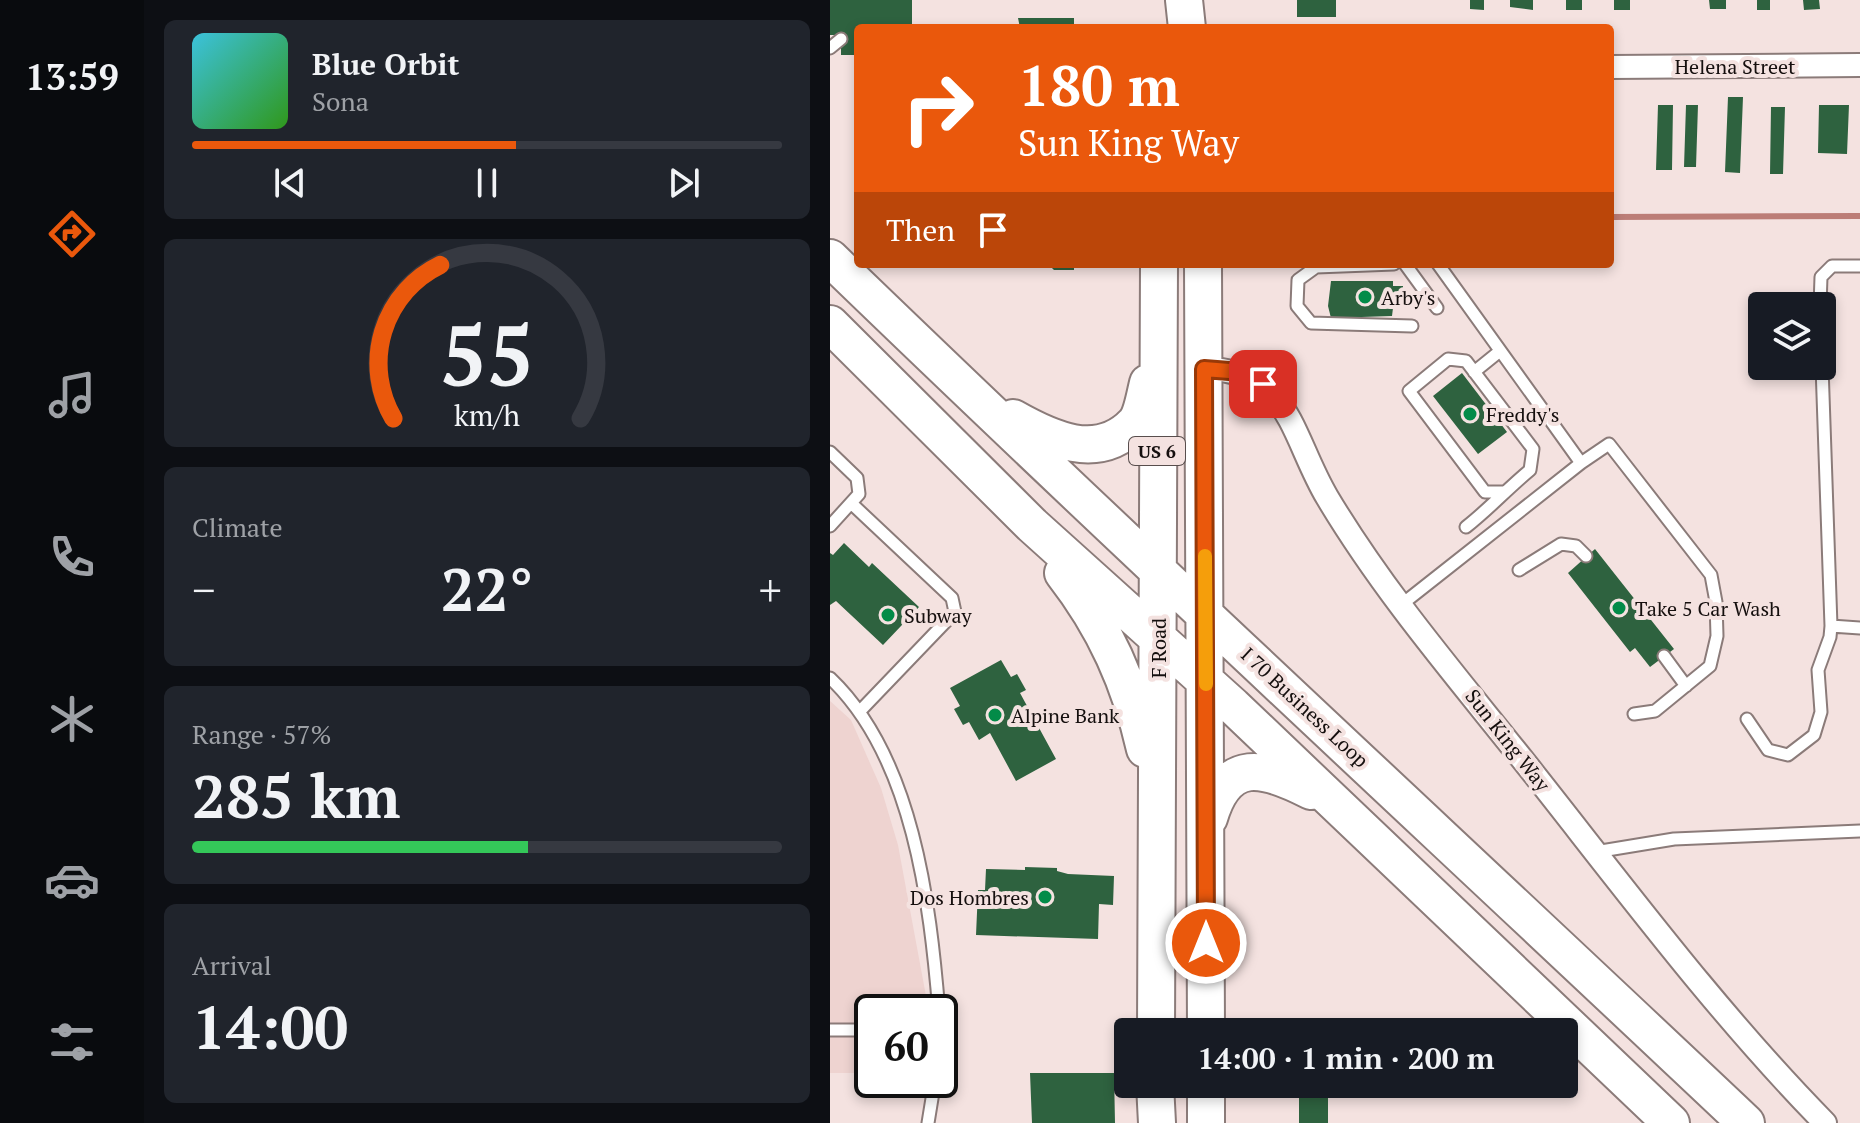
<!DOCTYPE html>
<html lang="en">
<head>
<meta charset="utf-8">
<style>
  body { margin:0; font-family:"PT Serif",serif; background:#20242c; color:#f1f3f6; height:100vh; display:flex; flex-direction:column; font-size:30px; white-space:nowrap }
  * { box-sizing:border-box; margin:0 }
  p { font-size:26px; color:#9ea1a6 }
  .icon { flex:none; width:44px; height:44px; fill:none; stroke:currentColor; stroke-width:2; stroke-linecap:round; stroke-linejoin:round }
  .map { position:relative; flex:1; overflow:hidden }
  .panel { display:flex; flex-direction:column; gap:20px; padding:20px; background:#0d0f14; width:686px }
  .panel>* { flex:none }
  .guide { position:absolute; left:24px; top:24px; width:760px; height:244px; border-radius:8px; box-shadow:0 4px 12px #0003; background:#ea580c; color:#fff; overflow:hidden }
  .fabs { position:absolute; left:918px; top:292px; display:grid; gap:16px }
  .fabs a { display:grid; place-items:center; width:88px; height:88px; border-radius:8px; background:#171b24; box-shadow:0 4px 12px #0003; font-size:40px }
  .speed { position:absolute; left:24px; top:994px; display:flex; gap:16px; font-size:40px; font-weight:700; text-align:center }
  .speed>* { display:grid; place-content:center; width:104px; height:104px; border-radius:50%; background:#171b24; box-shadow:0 4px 12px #0003; line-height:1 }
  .speed .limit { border:4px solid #111; border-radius:12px; background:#fff; color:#111 }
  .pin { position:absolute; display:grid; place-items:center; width:68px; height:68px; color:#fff; margin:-34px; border-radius:16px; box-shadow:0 4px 12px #0006 }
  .me { position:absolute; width:88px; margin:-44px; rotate:0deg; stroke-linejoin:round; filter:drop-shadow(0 0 6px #0008) }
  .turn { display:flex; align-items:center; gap:28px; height:168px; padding:0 32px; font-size:36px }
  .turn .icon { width:104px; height:104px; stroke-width:2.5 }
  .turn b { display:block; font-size:56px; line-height:68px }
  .then { display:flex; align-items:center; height:76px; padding:0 32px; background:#0003; gap:16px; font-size:30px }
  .big { font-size:60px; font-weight:700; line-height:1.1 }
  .panel .widget { flex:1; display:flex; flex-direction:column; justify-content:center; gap:12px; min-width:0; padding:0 28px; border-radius:12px; background:#20242c }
  .panel .dial { align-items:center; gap:0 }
  .dial svg { height:208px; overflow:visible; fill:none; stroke:#363941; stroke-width:7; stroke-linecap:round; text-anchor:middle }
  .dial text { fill:#f1f3f6; stroke:none }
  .song { display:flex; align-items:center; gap:24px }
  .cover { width:96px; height:96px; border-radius:12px; background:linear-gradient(135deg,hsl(190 70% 55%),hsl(110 70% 35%)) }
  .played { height:8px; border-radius:4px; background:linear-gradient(90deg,#ea580c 55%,#363941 55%) }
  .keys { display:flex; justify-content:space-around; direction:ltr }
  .heat { display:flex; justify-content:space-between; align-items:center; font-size:44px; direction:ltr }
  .charge { height:12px; border-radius:6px; background:linear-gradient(90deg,#34c759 57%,#363941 0) }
  .trip { position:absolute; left:284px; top:1018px; width:464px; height:80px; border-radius:8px; background:#171b24; box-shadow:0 4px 12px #0003; font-weight:700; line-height:80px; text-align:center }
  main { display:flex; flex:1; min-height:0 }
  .tab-bar { display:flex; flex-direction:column; width:144px; justify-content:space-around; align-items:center; background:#090b0e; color:#9ea1a6 }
  .tab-bar .icon { width:56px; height:56px }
  .tab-bar .selected { color:#ea580c }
  .tab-bar b { font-size:36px; color:#f1f3f6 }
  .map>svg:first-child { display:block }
</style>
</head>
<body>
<main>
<nav class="tab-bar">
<b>13:59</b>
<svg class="icon selected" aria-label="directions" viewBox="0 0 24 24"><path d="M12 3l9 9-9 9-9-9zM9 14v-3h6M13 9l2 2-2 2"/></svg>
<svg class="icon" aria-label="music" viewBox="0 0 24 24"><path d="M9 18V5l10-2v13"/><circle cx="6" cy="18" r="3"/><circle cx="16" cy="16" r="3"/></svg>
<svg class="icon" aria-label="phone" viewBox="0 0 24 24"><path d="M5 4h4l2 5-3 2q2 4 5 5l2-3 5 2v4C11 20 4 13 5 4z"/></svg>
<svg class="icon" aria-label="climate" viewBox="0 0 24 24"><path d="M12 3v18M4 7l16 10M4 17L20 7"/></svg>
<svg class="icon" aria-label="car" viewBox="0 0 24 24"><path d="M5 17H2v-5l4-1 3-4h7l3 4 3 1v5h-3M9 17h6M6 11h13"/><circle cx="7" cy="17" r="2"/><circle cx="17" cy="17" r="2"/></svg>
<svg class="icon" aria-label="filters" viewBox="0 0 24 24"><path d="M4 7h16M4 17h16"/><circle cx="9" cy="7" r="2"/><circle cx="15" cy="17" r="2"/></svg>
</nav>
<section class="panel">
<div class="widget">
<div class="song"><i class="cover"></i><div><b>Blue Orbit</b><p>Sona</p></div></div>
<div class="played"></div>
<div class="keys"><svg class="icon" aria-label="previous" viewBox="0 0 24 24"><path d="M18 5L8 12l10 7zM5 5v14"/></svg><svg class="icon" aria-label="pause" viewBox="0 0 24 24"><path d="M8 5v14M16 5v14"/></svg><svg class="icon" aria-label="next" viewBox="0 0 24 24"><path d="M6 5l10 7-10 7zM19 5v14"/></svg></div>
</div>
<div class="widget dial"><svg viewBox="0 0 100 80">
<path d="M14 69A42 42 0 1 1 86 69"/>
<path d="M14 69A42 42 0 0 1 32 10" stroke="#ea580c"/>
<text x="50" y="56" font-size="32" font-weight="700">55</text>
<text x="50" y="72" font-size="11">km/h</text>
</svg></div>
<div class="widget"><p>Climate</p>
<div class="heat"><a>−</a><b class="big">22°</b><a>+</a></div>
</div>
<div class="widget"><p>Range · 57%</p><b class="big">285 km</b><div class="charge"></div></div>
<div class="widget"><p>Arrival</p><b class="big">14:00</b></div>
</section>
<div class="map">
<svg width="1030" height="1123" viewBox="0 0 1030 1123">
  <rect width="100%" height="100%" fill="#f4e2e0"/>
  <path fill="#eed3d0" d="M0,701L21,720L51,788L68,845L96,996V1012H42V1073H0Z"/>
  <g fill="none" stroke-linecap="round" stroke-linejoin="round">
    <path stroke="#bc7d77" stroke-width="6" d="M780,217L1030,216"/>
  </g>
  <path fill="#2e623f" d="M0,0H82V28H28V55H11V35H0Z
    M467,0H506V17H467Z
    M640,0H654V10L640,9Z
    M680,0H703V10L680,7Z
    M736,0H752V10H736Z
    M784,0H800V10H784Z
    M879,0H896V9H880Z
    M927,0H940V10H927Z
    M973,0H989L990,9L974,10Z
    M188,18H244V28H190Z
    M898,97H913L910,173L895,172Z
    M828,105H843L842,170H826Z
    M856,105H868L866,167H854Z
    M989,105H1019L1017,154L988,153Z
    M941,107H955L953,174H940Z
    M218,264H244V270H224Z
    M501,281H563V286H573V308H563L562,316L501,318L498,306Z
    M632,373L677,432L648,454L603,396Z
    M14,543L39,567L42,563L89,607L53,645L6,601L0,605V553L3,555Z
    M765,549L844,649L820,667L805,648L800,652L738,573Z
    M171,660L181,677L187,674L196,690L190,693L226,759L186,781L160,733L149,740L139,722L133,725L124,709L130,706L120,688Z
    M195,867L227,868V871L238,874L284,876L283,905L269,904L268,939L146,935L148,890H155L156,869L195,870Z
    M200,1073H284L285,1123H202Z
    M469,1094H498V1123H469Z"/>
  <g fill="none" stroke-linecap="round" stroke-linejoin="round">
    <g stroke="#8b7b79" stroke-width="15">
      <path id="service" d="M0,48L11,39
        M564,264L486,267L468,280L467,306L481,323L582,326
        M575,264L607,308
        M990,306L991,277L1002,266H1030
        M644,372L670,351
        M0,452L27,478L29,494L0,526
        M751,463L779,444L881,575L886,602L887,636L880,666L825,711L804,714
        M21,503L122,598L125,612L31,710
        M636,527C659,509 677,489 700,470L703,449L636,361L618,359L579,391L655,492H673
        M689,570L731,544L746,546L756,556
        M571,605L751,463L608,264
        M1001,626L1030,628
        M834,656L856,686
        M0,678C83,757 100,902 109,1012
        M917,719L938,750L958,755L984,735L991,712L988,670L1000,637L1001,626L992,366
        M765,852L844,839L1030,831
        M0,1030H42
        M98,1123L105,1080"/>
    </g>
    <g stroke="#8b7b79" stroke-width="26">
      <path id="minor" d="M780,67L1030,65
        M374,369C460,369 461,436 497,497C556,596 633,684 704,774C798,893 889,1015 995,1123"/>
    </g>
    <g stroke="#8b7b79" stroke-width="40">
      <path id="primary" d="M354,0L357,28
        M0,258C302,550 611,835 916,1123
        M373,264L376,1032
        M0,324L202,525L403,706L841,1123
        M183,418C220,439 268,462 304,424C312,416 315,395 318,383
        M233,573C275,627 300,683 315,749
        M379,818C397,756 434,767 481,791
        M326,1032L329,264
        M325,1084L327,1123
        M376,1123V1084"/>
    </g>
    <use href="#service" stroke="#fff" stroke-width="11"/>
    <use href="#minor" stroke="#fff" stroke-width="22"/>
    <use href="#primary" stroke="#fff" stroke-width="36"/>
  </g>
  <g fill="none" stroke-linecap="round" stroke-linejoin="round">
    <g stroke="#983908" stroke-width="20">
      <path id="route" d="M376,943L374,369L412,372L433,384"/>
    </g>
    <use href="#route" stroke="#ea580c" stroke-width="14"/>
    <path stroke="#f59e0b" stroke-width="14" d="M375,556L376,684"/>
  </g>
  <g fill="#038b48" stroke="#f4e2e0" stroke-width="3">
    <circle cx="535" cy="297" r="8"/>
    <circle cx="640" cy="414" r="8"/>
    <circle cx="789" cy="608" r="8"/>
    <circle cx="58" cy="615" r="8"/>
    <circle cx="165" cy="715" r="8"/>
    <circle cx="215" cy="897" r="8"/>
  </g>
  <g text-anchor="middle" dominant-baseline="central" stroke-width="8" stroke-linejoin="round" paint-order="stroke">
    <rect fill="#f4e2e0" stroke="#584e4d" stroke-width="2" x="299" y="437" width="56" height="28" rx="6"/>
    <g font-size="18" font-weight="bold" fill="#150f0e">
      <text x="327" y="451">US 6</text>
    </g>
    <g font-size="20" fill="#150f0e" stroke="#f4e2e0">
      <text x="905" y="66">Helena Street</text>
      <text transform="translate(328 648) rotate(-90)">F Road</text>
      <text transform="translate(475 707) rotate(43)">I 70 Business Loop</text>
      <text transform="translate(678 740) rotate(52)">Sun King Way</text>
    </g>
    <g font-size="20" fill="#150f0e" stroke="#f4e2e0" text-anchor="start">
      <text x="551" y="297">Arby's</text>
      <text x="656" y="414">Freddy's</text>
      <text x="805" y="608">Take 5 Car Wash</text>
      <text x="74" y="615">Subway</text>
      <text x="181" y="715">Alpine Bank</text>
      <text x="199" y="897" text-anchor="end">Dos Hombres</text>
    </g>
  </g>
</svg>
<div class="fabs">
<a><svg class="icon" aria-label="layers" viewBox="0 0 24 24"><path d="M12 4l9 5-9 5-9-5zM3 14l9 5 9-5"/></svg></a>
</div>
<div class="speed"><div class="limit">60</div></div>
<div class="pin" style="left:433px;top:384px;background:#d93025"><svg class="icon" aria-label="arrive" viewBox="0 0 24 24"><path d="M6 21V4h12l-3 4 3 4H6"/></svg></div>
<svg class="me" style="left:376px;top:943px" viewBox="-20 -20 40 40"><circle r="17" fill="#ea580c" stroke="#fff" stroke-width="3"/><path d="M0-11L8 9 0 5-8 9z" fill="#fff"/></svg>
<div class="trip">14:00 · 1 min · 200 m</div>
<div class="guide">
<div class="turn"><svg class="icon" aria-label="right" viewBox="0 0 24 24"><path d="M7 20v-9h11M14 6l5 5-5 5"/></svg><div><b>180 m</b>Sun King Way</div></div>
<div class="then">Then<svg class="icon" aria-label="arrive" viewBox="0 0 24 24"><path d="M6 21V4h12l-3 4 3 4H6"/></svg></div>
</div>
</div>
</main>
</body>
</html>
